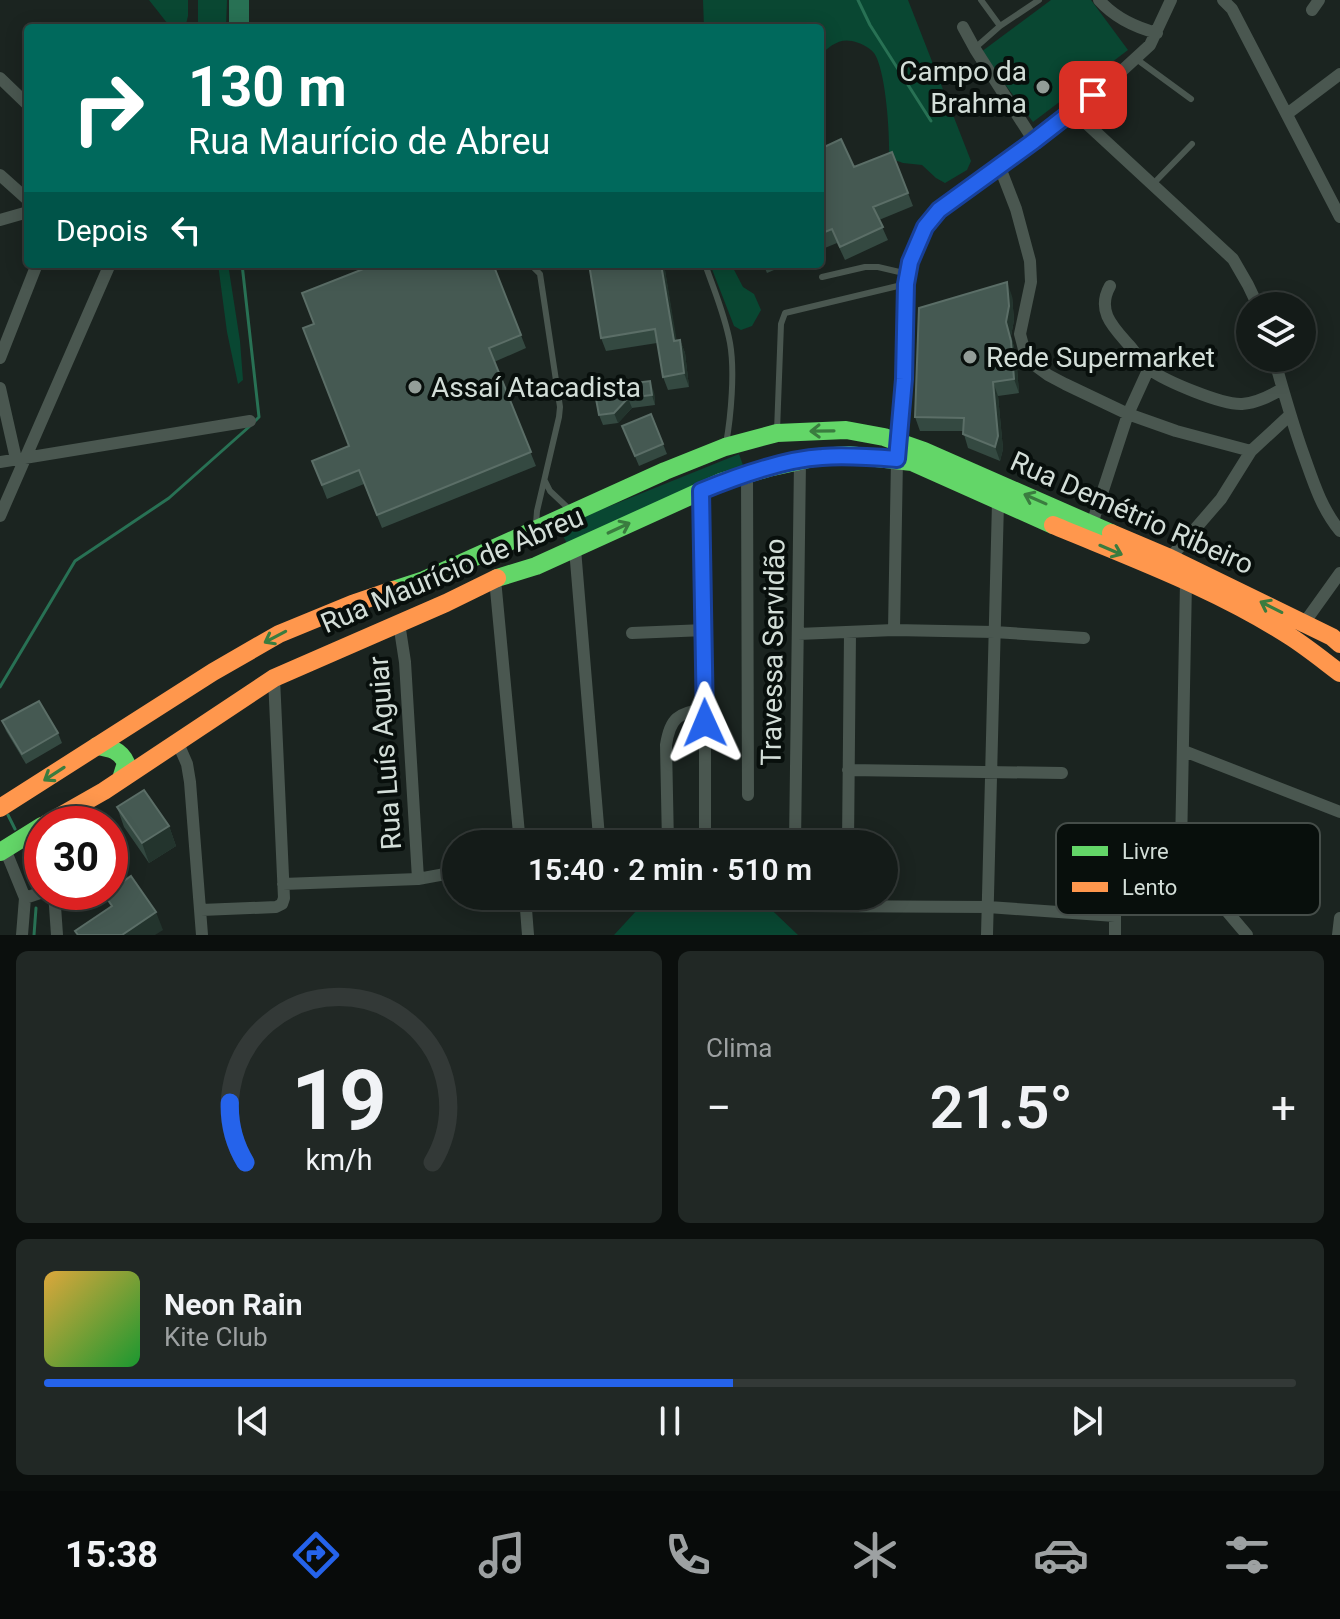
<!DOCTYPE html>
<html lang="pt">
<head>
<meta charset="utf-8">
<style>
  body { margin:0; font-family:Roboto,sans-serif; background:#212825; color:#f1f3f6; height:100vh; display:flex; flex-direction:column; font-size:30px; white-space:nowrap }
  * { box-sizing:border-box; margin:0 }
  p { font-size:26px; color:#9da1a2 }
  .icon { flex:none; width:44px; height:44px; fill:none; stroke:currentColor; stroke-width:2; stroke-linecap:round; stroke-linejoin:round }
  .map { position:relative; height:935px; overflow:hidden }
  .sheet { display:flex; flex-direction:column; gap:16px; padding:16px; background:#0b0f0d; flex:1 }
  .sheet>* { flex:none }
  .banner { position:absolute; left:24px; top:24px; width:800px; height:244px; border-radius:8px; box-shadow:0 4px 20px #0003,0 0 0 2px #333937; background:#00695c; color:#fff; overflow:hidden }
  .controls { position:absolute; left:1236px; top:292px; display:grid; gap:16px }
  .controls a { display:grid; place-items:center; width:80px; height:80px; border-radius:50%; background:#141b18; box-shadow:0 4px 20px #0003,0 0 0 2px #333937; font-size:40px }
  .speed { position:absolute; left:24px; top:806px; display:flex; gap:16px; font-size:40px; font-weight:700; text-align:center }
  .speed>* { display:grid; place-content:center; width:104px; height:104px; border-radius:50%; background:#141b18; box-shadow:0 4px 20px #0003,0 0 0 2px #333937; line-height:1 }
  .speed .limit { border:12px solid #d22; background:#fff; color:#111 }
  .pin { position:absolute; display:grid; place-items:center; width:68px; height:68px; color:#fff; margin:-34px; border-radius:16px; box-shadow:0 4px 12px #0006 }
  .me { position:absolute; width:88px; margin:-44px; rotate:359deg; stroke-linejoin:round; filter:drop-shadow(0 0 6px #0008) }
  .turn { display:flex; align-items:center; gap:28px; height:168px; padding:0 32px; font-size:36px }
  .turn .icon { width:104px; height:104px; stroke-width:2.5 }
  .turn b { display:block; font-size:56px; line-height:68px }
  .then { display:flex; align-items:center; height:76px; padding:0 32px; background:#0003; gap:16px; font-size:30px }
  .big { font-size:60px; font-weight:600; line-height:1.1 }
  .sheet .widget { flex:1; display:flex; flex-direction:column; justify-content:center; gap:12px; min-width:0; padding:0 28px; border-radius:12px; background:#212825 }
  .sheet .dial { align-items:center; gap:0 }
  .dial svg { height:208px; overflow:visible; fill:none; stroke:#333937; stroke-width:7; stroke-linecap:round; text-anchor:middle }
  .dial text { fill:#f1f3f6; stroke:none }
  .song { display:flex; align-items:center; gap:24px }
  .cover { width:96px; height:96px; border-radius:12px; background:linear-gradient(135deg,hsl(40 70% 55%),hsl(130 70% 35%)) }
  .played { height:8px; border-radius:4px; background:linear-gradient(90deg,#2563eb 55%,#333937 55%) }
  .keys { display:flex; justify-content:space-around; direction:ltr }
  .heat { display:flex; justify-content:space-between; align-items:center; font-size:44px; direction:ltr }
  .sheet .tiles { flex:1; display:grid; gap:16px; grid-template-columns:1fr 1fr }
  .widget:last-child { grid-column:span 2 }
  .trip { position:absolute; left:442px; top:830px; width:456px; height:80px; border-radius:40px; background:#141b18; box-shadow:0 4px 20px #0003,0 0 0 2px #333937; font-weight:600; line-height:80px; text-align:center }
  .tabs { display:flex; height:128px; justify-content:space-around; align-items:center; background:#080b0a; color:#9da1a2 }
  .tabs .icon { width:56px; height:56px }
  .tabs .selected { color:#2563eb }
  .tabs b { font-size:36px; color:#f1f3f6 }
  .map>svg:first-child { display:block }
</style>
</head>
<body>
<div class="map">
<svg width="1340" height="935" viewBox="0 0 1340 935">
  <rect width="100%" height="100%" fill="#1b2420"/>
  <path fill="#094732" d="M149,0H188V16L185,28H171Z
    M198,0H227L226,28H198Z
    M703,0H908L971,161L967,170L945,183L936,178L922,165L903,163L889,158C890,136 886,70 874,53C868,46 860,43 852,41C839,38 828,47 820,56V28H704Z
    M1051,0H1091L1128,50L1033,122L981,52Z
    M218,264H228L240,341L243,380L238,384L227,332Z
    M710,264H731L743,287L754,294L761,310L752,326L741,330L734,326Z
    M739,454L744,468L569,547L558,527Z
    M650,896H757L798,935H614Z"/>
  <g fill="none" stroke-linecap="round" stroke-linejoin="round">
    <path stroke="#287154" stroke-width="3" d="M858,0L870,25L931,121
      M242,264L259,417L255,421
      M0,687L75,561L169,498L250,426
      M8,815L15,829
      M34,935L36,908"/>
    <path stroke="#287154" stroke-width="20" d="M239,0V28"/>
    <path stroke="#4a5750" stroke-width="6" d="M981,0L1000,26
      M975,48L1000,26L1039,0
      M1135,58L1191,99
      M1153,184L1192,144
      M530,264L540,274L560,407L559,417L537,511L536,524
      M705,264C714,290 725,315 730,343C735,371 731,416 726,444
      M822,277L865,267H878L908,274
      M777,431L781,324L785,313L906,284
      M545,481L550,491L568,508"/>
    <path stroke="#4a5750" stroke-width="12" d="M1099,0C1115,18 1134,27 1157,33
      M1223,0L1232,9L1340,217
      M1312,10L1319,0
      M963,27L975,49L1034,141
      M0,78L28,105
      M1073,111L1233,259L1248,285L1258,306
      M1287,114L1340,74
      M999,165L1016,209L1030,261L1031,282L1020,334L1025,353L1033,364L1048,375L1065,384L1128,414L1176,431L1251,451
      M0,175L28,200
      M0,220L28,212
      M1110,286C1096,311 1113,327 1129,345C1136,353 1142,363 1149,369C1165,381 1222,405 1242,404C1257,403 1270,396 1282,389
      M0,358L37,264
      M1274,358C1283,390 1292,422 1303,453C1313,481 1321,508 1340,531
      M0,388L16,459
      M0,462L250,421
      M747,474L748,795
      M701,491L705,630V844
      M0,516L110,264
      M1092,524L1128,414L1149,368
      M575,549L599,837
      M1170,558L1221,499L1251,451L1290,415
      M495,579L520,844
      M1186,581L1181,849L1184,859L1192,870L1247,935
      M399,623L405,662L418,879
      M1302,626L1340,573
      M894,630L897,459L904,379L906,284L910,262L918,243L925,227L939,210L1045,132L1113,79L1150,45L1171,0
      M632,633L705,630
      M798,634L894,630L994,632L1084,638
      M177,741L187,764L190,782L202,935
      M1184,751L1340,812
      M848,770L1062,773
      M668,844L666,745C670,718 678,713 704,709
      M795,844L800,461
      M848,844L850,633
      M5,849L25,898L22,935
      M283,884L418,879L456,872
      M54,892L57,935
      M525,896L528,935
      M794,896L798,902L806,906L988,907L1115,916V935
      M25,898L43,892
      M201,910L276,907L282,904L284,898L274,678
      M987,935L998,502
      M1338,935L1340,918"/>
    <path stroke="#63d668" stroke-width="18" d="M497,578L536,566L721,482L768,468L818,457L849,455L912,462L1053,525
      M393,590L424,580L665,471L725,447L777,433L846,430L884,437L924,451L1111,533
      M97,746C111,748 120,750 126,763L121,779
      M0,852L42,826"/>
    <path stroke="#ff974d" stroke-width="18" d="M1053,525C1132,558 1219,590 1291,637C1308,648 1324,661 1340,673
      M1111,533L1170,558L1332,637L1340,644
      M0,808L213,672L279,634L352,604L393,590
      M46,824L104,791L274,678L446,603L497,578"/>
  </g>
  <path fill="#344941" d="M820,149L854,167L892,152L913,206L879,220L888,240L845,260L837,243L820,250Z
    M493,264L526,348L494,362L536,466L382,528L364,484L327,499L312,461L349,446L314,324Z
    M589,264H664L676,340H680L685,353L689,387L668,390L663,377L657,343L606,351L601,338Z
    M763,264H788L767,273Z
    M1012,296L1014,320L1011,336L1016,355L1019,393L998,396L1003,449L1000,461L968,448L963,431H920L915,417Z
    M594,388L654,392L655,405L632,408L618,423L603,425L599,415Z
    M651,414L667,454L639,466L622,426Z
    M2,721L58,733L62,743L26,764L6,731Z
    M117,807L169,826L176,846L149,863L124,827Z
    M1179,870L1183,881L1153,908L1134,886L1130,876Z"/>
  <path fill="#23342d" d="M661,264H664L679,354L674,341Z
    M1007,282L1012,296L1014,320L1011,336L1016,355L1019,393L1014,379L1006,322Z
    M680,340L685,353L689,387L684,373Z
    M650,381L654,392L655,405L652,395Z
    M993,382L998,396L1003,449L1000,461L995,447Z
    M628,398L632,408L618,423L614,413Z
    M169,826L176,846L149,863L142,843Z
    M121,857L128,877L110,889V864Z
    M1179,870L1183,881L1153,908L1149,897Z
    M84,892H105L88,903Z
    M156,912L163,930L155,935H122Z"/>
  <path fill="#455952" stroke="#5b6e67" stroke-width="2" d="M841,139L854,167L892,152L908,193L873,207L883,227L840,247L832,229L820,234V149Z
    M376,264H493L521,335L489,348L531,452L377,515L359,470L322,485L312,461L349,446L303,328L314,324L302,293Z
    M589,264H661L674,341L680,340L684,373L663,377L655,329L601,338Z
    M1007,282L1009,306L1006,322L1011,341L1014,379L993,382L998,436L995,447L963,434L964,418L915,417L919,308Z
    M650,381L652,395L628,398L614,413L599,415L594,388Z
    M651,414L663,444L635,456L622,426Z
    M39,701L58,733L22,754L2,721Z
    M144,790L169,826L142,843L117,807Z
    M110,843L113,848L114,847L121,857L110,864Z
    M131,876L156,912L122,935H78L75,931L112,906L104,894L110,892V891Z"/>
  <defs><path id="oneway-shaft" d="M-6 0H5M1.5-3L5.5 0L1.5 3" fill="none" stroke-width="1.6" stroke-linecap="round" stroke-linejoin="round" transform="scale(2)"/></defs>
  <g stroke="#3a7c3f">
    <use href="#oneway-shaft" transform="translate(822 431) rotate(179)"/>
    <use href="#oneway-shaft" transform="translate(1035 499) rotate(-156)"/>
    <use href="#oneway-shaft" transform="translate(619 528) rotate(-25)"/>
    <use href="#oneway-shaft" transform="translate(1111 550) rotate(23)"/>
    <use href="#oneway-shaft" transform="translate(1271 607) rotate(-153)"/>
    <use href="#oneway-shaft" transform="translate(275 637) rotate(152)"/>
    <use href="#oneway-shaft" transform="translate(54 774) rotate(147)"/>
  </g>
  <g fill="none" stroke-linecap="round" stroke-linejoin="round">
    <g stroke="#184099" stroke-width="20">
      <path id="route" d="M705,723L701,491C735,477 786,459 822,457C847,455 872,457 897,459L904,379L906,284L910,262L925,227L939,210L1034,141L1093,95"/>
    </g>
    <use href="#route" stroke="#2563eb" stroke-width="14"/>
  </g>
  <g fill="#939d98" stroke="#080f0c" stroke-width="3">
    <circle cx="1043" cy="87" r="8"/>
    <circle cx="970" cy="357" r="8"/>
    <circle cx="415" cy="387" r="8"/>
  </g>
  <g text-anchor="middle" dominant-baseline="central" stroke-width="8" stroke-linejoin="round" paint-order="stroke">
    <g font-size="28" fill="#d3ded8" stroke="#080f0c" text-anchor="start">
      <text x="1027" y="71" text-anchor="end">Campo da<tspan x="1027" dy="32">Brahma</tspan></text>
      <text x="986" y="357">Rede Supermarket</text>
      <text x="431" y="387">Assaí Atacadista</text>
    </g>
    <g font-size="28" fill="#d3ded8" stroke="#080f0c">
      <text transform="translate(1132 513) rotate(24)">Rua Demétrio Ribeiro</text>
      <text transform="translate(452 570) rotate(-23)">Rua Maurício de Abreu</text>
      <text transform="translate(773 652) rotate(-89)">Travessa Servidão</text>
      <text transform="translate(385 753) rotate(-94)">Rua Luís Aguiar</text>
    </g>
  </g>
  <rect x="1056" y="823" width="264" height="92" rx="12" fill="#080f0c" stroke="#454d49" stroke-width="2"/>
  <rect x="1072" y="846" width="36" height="10" fill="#63d668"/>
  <rect x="1072" y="882" width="36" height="10" fill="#ff974d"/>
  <g font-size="22" fill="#d3ded8">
    <text x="1122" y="859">Livre</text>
    <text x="1122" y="895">Lento</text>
  </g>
</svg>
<div class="controls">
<a><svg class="icon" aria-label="layers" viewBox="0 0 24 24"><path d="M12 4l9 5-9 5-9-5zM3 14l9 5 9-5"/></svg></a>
</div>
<div class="speed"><div class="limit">30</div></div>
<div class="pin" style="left:1093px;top:95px;background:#d93025"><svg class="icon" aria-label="arrive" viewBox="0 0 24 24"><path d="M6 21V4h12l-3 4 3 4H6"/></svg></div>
<svg class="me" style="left:705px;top:723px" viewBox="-20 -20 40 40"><path d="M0-17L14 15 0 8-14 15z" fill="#2563eb" stroke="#fff" stroke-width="4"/></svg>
<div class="trip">15:40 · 2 min · 510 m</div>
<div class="banner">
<div class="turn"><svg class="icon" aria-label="right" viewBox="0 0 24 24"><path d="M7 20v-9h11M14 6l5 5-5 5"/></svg><div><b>130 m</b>Rua Maurício de Abreu</div></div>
<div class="then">Depois<svg class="icon" aria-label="left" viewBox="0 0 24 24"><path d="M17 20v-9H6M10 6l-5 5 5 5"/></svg></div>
</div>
</div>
<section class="sheet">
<div class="tiles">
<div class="widget dial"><svg viewBox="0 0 100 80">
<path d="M14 69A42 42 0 1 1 86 69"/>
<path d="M14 69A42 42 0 0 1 8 46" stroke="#2563eb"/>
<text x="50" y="56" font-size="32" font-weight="700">19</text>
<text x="50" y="72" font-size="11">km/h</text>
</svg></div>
<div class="widget"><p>Clima</p>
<div class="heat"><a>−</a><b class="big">21.5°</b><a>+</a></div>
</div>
<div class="widget">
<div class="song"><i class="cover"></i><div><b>Neon Rain</b><p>Kite Club</p></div></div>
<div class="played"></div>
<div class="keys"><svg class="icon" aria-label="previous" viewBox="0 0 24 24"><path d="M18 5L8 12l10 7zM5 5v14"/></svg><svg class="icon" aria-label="pause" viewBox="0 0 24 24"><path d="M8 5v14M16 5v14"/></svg><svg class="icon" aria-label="next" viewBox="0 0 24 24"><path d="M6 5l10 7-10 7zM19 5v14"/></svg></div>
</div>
</div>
</section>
<nav class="tabs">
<b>15:38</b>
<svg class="icon selected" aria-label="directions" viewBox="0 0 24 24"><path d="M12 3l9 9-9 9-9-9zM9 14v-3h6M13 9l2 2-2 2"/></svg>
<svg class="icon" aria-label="music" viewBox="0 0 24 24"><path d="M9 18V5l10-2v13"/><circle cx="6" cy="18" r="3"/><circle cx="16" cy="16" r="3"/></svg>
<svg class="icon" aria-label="phone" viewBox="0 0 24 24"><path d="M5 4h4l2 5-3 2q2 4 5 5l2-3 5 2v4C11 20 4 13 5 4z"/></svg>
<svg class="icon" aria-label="climate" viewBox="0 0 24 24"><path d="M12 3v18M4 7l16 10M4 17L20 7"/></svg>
<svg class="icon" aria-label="car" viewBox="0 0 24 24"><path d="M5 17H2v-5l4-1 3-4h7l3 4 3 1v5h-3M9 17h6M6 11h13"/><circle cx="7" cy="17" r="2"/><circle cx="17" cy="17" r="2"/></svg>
<svg class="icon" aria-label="filters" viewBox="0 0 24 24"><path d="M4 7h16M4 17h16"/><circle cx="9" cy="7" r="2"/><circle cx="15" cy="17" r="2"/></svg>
</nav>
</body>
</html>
